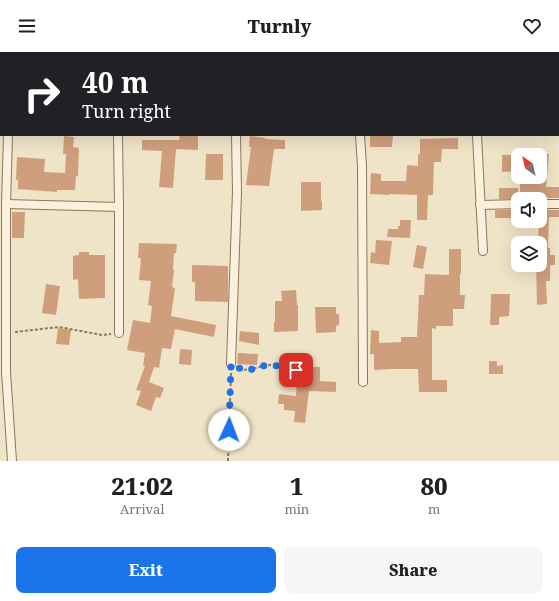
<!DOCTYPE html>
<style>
body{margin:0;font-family:"Noto Serif",serif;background:#f6f6f6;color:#202124;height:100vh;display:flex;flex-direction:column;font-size:15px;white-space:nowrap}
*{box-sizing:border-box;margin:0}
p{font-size:13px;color:#757577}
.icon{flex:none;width:22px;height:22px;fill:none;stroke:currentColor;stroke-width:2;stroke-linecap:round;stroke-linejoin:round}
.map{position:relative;height:409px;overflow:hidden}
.drawer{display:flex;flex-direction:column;background:#fff;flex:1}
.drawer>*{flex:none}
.hud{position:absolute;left:0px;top:0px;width:559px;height:84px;box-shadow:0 4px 16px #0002;background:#202124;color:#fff;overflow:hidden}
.needle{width:26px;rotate:326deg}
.buttons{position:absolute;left:511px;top:96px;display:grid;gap:8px}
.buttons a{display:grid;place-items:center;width:36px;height:36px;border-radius:8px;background:#fff;box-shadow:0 4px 16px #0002;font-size:20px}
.pin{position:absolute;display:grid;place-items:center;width:34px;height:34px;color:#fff;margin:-17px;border-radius:8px;box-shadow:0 2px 6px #0006}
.me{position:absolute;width:44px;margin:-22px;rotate:2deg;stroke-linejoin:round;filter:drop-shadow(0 0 3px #0008)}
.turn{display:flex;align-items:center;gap:14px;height:84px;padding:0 16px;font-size:18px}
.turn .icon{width:52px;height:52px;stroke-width:2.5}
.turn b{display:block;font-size:28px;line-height:34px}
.eta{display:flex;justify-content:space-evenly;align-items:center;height:68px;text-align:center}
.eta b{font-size:24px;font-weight:800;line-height:28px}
.action{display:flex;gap:8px;margin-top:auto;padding:8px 16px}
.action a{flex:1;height:46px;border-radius:8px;background:#1a73e8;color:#fff;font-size:16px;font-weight:800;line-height:46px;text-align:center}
.action a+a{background:#f6f6f6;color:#202124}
header{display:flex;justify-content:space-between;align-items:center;height:52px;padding:0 16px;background:#fff;font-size:18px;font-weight:800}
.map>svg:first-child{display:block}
.building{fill:#cf9f7d}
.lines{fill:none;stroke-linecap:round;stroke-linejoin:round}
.street-casing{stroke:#8d765c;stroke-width:10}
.path{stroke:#8d765c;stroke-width:2;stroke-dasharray:3 2;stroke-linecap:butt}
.street{stroke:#faf1dc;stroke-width:8}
.route{stroke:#1a73e8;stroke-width:7;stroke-dasharray:0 12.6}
</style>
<header><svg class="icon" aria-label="menu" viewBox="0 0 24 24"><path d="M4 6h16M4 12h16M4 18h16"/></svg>Turnly<svg class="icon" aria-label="heart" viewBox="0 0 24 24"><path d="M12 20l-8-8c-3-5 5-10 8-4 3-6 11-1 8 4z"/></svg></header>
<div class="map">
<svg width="559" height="409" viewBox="0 0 559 409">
<rect width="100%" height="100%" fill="#f0e4c8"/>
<g class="building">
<path d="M 180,83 L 198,83 L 198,98 L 176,97 L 173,136 L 159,135 L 162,99 L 142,98 L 142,88 L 179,88 Z"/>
<path d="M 370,83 L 393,83 L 392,95 L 370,95 Z"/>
<path d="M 64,84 L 74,85 L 73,95 L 79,96 L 78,124 L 76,124 L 75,138 L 57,138 L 57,140 L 18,137 L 18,128 L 16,128 L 17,105 L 45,107 L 44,120 L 65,121 L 66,102 L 63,102 Z"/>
<path d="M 250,84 L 265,86 L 265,87 L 285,88 L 285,97 L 274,97 L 269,134 L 246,133 L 251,95 L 249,95 Z"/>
<path d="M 458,86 L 458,97 L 442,97 L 441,110 L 434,110 L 433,143 L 428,143 L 427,168 L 417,168 L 417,143 L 389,142 L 389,143 L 370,142 L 371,121 L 381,122 L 381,129 L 406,129 L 407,113 L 418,114 L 418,102 L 420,102 L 420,87 Z"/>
<path d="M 206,102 L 223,102 L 223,128 L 205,128 Z"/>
<path d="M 540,102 L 549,102 L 546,135 L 559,135 L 559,146 L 540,146 L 540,144 L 520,143 L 520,125 L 540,125 Z"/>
<path d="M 502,103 L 518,103 L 518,119 L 502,120 Z"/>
<path d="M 301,130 L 321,130 L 321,149 L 322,149 L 322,158 L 301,159 Z"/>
<rect x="499" y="136" width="19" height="11"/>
<rect x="495" y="158" width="23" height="8"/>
<path d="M 540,158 L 559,158 L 559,165 L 549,165 L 548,196 L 550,196 L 550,203 L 555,203 L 555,213 L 550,213 L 550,229 L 546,229 L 547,252 L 537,253 L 536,213 L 540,213 L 540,190 L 538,190 L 539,169 L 540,169 Z"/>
<path d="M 12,160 L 25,160 L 24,186 L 12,186 Z"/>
<path d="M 400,168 L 411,168 L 410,186 L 387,185 L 388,177 L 398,177 L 398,174 L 400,174 Z"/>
<path d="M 376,188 L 392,189 L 389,213 L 370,211 L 371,200 L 375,201 Z"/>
<path d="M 139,191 L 177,192 L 176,201 L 174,201 L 173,218 L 174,218 L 172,235 L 175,236 L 171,264 L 216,273 L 214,285 L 175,277 L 171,297 L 162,296 L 159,316 L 154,315 L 149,330 L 164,336 L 160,346 L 156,345 L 151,359 L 136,353 L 141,339 L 136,338 L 145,314 L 143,314 L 145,301 L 127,298 L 133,268 L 150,271 L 152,254 L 148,253 L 151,229 L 139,228 L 141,206 L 138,206 Z"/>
<path d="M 417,193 L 427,195 L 423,217 L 413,215 Z"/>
<path d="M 449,197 L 461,197 L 461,222 L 460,222 L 460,243 L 465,243 L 464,257 L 453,257 L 453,274 L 436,274 L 436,277 L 432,276 L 432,328 L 447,328 L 447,340 L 419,340 L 418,317 L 392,317 L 374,318 L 374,302 L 370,302 L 371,278 L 379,279 L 379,291 L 401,290 L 401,285 L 417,285 L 419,243 L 424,243 L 425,222 L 449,223 Z"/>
<path d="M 79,200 L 89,200 L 89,203 L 105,203 L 105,246 L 79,247 L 78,227 L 73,228 L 73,204 L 79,203 Z"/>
<path d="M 192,213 L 228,214 L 228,250 L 195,249 L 195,230 L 192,230 Z"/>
<path d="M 46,232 L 60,234 L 56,263 L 42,261 Z"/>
<path d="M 296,238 L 297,253 L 298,253 L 298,279 L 274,280 L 274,270 L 275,270 L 275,249 L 282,249 L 281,239 Z"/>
<path d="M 491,242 L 510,242 L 509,264 L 499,265 L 499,273 L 490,273 Z"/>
<path d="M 315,255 L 336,255 L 336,262 L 339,262 L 339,273 L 336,274 L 336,280 L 316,281 Z"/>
<path d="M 58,276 L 71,278 L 69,293 L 56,292 Z"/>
<path d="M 240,279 L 259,281 L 259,293 L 239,289 Z"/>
<path d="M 180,297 L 192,298 L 191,313 L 179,312 Z"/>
<path d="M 238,301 L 258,302 L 257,313 L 237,312 Z"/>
<path d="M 489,309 L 497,309 L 497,314 L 503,313 L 503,322 L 489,322 Z"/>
<path d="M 301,315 L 320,315 L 320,329 L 336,330 L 336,340 L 309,339 L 305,371 L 294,370 L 295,359 L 284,358 L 284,352 L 278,352 L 279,342 L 296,344 L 297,328 L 300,328 Z"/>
</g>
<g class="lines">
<defs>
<g id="street">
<path d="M 116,0 L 116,1"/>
<path d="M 236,0 L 236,1"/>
<path d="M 355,0 L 355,1"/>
<path d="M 473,0 L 473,1"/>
<path d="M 10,1 L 10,0"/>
<path d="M 0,15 L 1,15"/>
<path d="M 558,67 L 559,67"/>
<path d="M 8,83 L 6,152 L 6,320 L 12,409"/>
<path d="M 118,83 L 119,155 L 119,281"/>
<path d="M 360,83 L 362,114 L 363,330"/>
<path d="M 477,83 L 483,199"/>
<path d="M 6,152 L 119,155"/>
<path d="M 540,152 L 559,152"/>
<path d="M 480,153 L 518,152"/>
<path d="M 231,312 L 237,140 L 236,83"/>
</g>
</defs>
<use href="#street" class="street-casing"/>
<g class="path">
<path d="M 15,280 L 59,275 L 102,283 L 111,282"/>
<path d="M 239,316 C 250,321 257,314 267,313 C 277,312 287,314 296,318"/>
<path d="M 228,409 L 231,321"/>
</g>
<use href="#street" class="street"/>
</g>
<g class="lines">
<path class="route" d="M 229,378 L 231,312 L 243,318 L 255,317 L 266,313 L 279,314 L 296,318"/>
</g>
</svg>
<div class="buttons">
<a><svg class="needle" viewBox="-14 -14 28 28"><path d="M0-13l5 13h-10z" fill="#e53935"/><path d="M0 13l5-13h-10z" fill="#757577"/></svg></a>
<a><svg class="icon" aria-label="sound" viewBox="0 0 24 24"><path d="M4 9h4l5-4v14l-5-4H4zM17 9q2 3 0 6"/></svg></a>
<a><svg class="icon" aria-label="layers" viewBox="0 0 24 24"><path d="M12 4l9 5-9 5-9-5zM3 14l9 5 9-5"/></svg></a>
</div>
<div class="pin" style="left:296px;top:318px;background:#d93025"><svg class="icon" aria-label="arrive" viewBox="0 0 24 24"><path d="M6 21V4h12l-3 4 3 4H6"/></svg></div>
<svg class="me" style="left:229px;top:378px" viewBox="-20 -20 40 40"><circle r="19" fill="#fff"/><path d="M0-13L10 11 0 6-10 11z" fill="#1a73e8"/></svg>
<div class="hud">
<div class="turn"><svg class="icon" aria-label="right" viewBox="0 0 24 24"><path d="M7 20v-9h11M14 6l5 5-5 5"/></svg><div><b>40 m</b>Turn right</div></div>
</div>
</div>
<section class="drawer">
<div class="eta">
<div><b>21:02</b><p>Arrival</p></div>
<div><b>1</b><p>min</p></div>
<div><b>80</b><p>m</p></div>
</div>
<div class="action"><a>Exit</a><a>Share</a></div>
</section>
